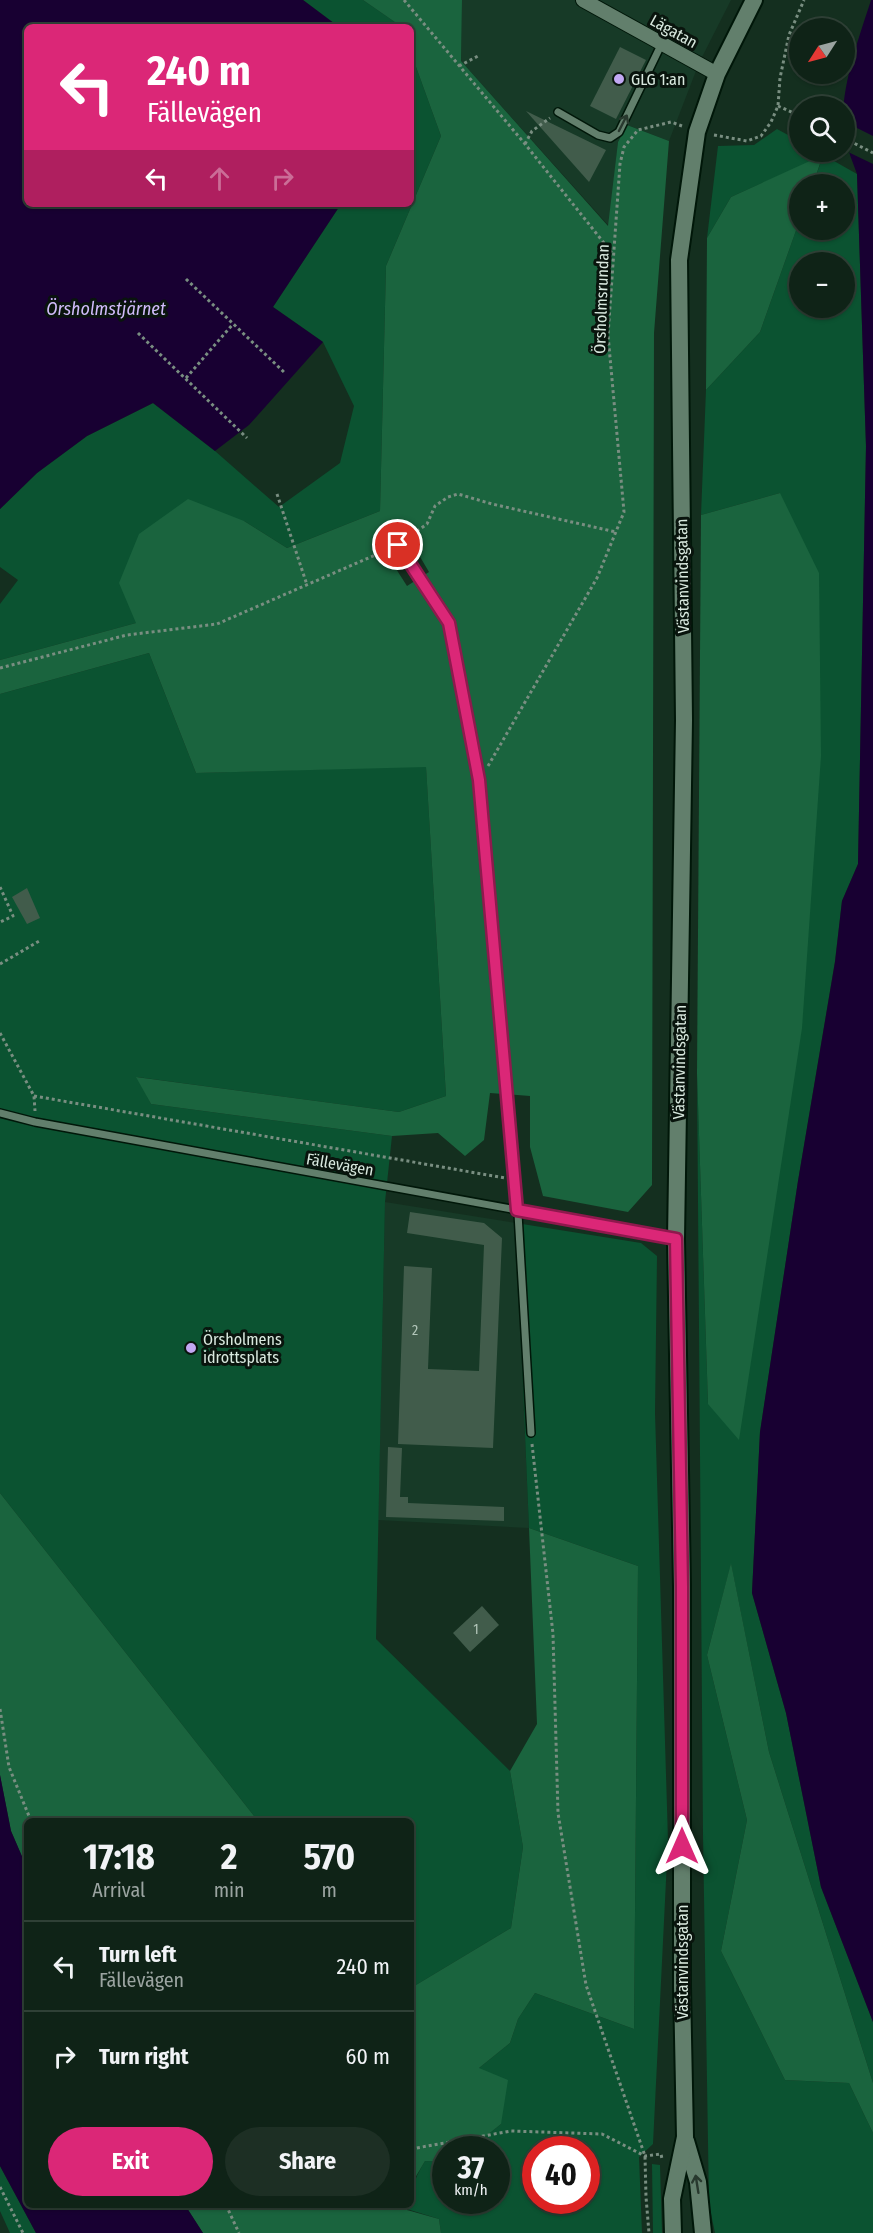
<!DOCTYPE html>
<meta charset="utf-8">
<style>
body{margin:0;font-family:"Fira Sans Condensed",sans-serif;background:#1d2f24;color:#f1f3f6;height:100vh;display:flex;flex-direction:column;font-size:22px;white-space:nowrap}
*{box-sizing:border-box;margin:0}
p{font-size:20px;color:#9ba4a1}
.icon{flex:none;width:33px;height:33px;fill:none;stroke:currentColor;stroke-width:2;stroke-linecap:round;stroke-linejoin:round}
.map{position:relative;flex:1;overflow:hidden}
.panel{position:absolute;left:24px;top:1818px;width:390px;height:390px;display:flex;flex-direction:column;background:#0f2317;border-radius:9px;box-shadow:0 2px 4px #0004,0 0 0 2px #2f4036}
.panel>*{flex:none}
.hud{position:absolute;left:24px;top:24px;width:390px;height:183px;border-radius:9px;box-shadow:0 2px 4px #0004,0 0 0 2px #2f4036;background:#db2777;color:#fff;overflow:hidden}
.needle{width:39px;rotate:234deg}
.controls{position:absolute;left:789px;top:18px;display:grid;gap:12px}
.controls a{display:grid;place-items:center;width:66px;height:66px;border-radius:50%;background:#0f2317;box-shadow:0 2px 4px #0004,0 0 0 2px #2f4036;font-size:30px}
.speed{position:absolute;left:432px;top:2136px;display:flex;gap:12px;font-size:30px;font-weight:700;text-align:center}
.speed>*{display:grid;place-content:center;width:78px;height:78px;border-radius:50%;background:#0f2317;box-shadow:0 2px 4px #0004,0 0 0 2px #2f4036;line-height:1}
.speed small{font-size:15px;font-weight:400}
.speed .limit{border:9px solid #d22;background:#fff;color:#111}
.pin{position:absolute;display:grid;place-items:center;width:51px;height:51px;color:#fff;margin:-26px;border:3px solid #fff;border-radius:50%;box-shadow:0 2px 6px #0007}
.me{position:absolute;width:66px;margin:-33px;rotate:0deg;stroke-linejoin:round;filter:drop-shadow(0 0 4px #0008)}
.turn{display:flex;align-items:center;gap:21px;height:126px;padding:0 24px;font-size:27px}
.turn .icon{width:78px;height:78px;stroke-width:2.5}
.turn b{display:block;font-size:42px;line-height:51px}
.lanes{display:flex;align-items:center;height:57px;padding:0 24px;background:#0003;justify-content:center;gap:30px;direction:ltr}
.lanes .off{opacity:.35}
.eta{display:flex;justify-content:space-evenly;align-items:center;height:102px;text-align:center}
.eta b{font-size:36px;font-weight:700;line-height:42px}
.cta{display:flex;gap:12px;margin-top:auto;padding:12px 24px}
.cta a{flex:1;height:69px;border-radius:36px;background:#db2777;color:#fff;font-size:24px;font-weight:700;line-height:69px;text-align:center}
.cta a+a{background:#1d2f24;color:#f1f3f6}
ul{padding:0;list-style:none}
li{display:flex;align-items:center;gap:18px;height:90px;padding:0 24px;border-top:2px solid #2f4036}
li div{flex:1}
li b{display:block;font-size:22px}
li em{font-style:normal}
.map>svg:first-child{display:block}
.built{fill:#173a27}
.green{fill:#0b5331;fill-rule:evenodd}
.forest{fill:#1a643e;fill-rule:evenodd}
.water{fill:#180032}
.pier{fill:#142f1f}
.building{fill:#415c4b}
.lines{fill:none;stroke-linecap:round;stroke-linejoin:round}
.service-casing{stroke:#001709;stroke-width:10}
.minor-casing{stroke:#001709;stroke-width:16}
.tertiary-casing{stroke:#001709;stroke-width:20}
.path{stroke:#798e81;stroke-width:3;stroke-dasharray:3 3;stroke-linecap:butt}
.service{stroke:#627f6c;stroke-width:7}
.minor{stroke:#627f6c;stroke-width:14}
.tertiary{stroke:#627f6c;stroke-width:16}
.oneway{stroke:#28392e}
.route-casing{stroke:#8e194d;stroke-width:15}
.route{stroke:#db2777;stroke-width:10}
.poi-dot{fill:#c2a8f3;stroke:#09140d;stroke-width:2}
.labels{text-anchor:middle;stroke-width:6;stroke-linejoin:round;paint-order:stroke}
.number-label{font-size:14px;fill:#b3c6ba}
.street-label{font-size:16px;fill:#d9e9df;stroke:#09140d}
.poi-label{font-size:16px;fill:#d9e9df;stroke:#09140d;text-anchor:start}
.water-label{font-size:18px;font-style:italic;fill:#d0bbfa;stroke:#09140d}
</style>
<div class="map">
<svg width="873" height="2233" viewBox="0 0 873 2233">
<rect width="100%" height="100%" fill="#142f1f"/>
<g class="built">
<path d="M 462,0 L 731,0 L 699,63 L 669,141 L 627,125 L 618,142 L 609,226 L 461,61 Z"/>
<path d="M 385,1202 L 516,1223 L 529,1528 L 378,1520 Z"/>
</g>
<g class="green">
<path d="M 303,0 L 363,0 L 402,27 L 339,27 Z"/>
<path d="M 411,53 L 441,136 L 386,266 L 380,511 L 287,548 L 244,521 L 136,623 L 0,660 L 0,604 L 18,580 L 0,567 L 0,509 L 37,473 L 87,436 L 153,403 L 215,451 L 279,507 L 340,463 L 354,406 L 323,342 L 273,307 L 341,204 L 411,204 Z"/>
<path d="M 777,129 L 799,141 L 800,152 L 818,152 L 857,174 L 866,446 L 858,864 L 842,901 L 835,961 L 798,1181 L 760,1432 L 752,1593 L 786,1713 L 821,1887 L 873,2022 L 873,2083 L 769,1752 L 731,1564 L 707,1655 L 747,1820 L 721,1951 L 785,2080 L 849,2083 L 873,2133 L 873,2233 L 715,2233 L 709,2204 L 703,1835 L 697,1074 L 708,1404 L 780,493 L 701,515 L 706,390 L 760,332 L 799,222 L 800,230 L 844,230 L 844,184 L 813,184 L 823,156 L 731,197 L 707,238 L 718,146 L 754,145 ZM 800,262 L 844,262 L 844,308 L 800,308 Z"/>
<path d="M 149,653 L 196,773 L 426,766 L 446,1096 L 399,1112 L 137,1077 L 151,1104 L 392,1136 L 385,1202 L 376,1639 L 510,1771 L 523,1847 L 511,1928 L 411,1988 L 411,1821 L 258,1821 L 0,1493 L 0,694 Z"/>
<path d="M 516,1223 L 641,1243 L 657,1256 L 655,1413 L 668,1840 L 653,2144 L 639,2157 L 642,2233 L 441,2233 L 439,2219 L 407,2209 L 408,2205 L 411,2205 C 411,2187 416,2176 425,2161 L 445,2162 L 446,2200 L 496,2200 L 496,2150 L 470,2149 L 501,2124 L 479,2068 L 510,2043 L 518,2019 L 535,1993 L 634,2029 L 638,1566 L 529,1528 ZM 536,2150 L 586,2150 L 586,2200 L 536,2200 Z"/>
<path d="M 652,2164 L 660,2165 L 662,2233 L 653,2233 Z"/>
<path d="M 0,2166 L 36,2233 L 10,2233 L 0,2211 Z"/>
</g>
<g class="forest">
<path d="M 363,0 L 462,0 L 461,61 L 608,226 L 618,142 L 627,125 L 669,141 L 654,333 L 652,1185 L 628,1212 L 543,1196 L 530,1147 L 530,1096 L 490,1093 L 484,1140 L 465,1156 L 438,1133 L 392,1136 L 151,1104 L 136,1077 L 399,1112 L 446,1096 L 426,767 L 196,773 L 149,653 L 0,694 L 0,660 L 136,623 L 119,583 L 139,534 L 188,499 L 244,521 L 287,548 L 380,511 L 386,266 L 441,136 L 411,53 L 411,27 L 402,27 ZM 406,533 L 429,572 L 407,586 L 382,547 Z"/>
<path d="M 823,155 L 813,184 L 800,184 L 799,222 L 760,332 L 706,390 L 707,238 L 731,197 Z"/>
<path d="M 780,493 L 819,573 L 821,756 L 802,1028 L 739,1440 L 708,1404 L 697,1074 L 701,515 Z"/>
<path d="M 0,1493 L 258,1821 L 27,1821 L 27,1868 L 11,1831 L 0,1775 Z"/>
<path d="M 529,1528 L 638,1566 L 634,2029 L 535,1993 L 518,2019 L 510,2043 L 479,2068 L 508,2080 L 501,2124 L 470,2149 L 446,2150 L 445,2162 L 425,2161 L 415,2178 L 411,2192 L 411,1988 L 511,1928 L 523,1847 L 510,1771 L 537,1724 Z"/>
<path d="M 731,1563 L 769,1752 L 873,2083 L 873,2133 L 849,2083 L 785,2080 L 721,1951 L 747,1820 L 707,1655 Z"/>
<path d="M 185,2205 L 408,2205 L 407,2210 L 439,2219 L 441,2233 L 203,2233 Z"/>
</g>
<g class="water">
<path d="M 0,0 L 303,0 L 339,27 L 27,27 L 27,204 L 341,204 L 273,307 L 323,342 L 249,425 L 215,451 L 153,403 L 87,436 L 37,473 L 0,509 Z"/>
<path d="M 871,0 L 873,0 L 873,2022 L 821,1887 L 786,1713 L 752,1593 L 760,1432 L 798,1181 L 835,962 L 842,901 L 858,864 L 866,446 L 857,174 C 853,163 848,151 845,138 C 836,99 859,38 871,0 Z"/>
<path d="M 0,1775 L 11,1831 L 27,1868 L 27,2205 L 185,2205 L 203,2233 L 36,2233 L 0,2166 Z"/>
</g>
<path class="pier" d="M 845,122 L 873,136 L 873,164 L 846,151 Z"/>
<g class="building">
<path d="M 620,47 L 646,60 L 616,119 L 590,106 Z"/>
<path d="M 526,111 L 606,150 L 589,182 Z"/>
<path d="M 27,888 L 40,918 L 27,924 L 12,897 Z"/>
<path d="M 410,1212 L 484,1223 L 502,1238 L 493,1448 L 398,1444 L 404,1266 L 432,1268 L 428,1369 L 479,1371 L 484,1245 L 407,1233 Z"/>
<path d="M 388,1447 L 402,1448 L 400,1497 L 408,1497 L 408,1503 L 504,1507 L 504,1521 L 386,1517 Z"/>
<path d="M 482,1606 L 499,1625 L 470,1652 L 453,1633 Z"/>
</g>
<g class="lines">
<defs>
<g id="service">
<path d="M 558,112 L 598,135 L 610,138 L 619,132 L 662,43"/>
<path d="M 398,545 L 449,623 L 479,780 L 516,1180 L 531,1433"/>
<path d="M 0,1113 L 35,1122 L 676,1239"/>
</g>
<path id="minor" d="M 583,0 L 717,74"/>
<g id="tertiary">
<path d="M 686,2141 L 698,2182 L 703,2233"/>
<path d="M 673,2233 L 672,2199 L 685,2137 L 682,1987 L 682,1586 L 676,1239 L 684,720 L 679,260 L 697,132 L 717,74 L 754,0"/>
</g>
</defs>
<use href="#service" class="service-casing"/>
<use href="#minor" class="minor-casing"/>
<use href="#tertiary" class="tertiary-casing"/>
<g class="path">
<path d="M 404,0 L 525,144 L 612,253"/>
<path d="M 459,66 L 480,55"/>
<path d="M 778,106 L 800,116"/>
<path d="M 714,135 L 747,141 L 761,136 L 771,122 L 778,106 L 780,78 L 789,35 L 804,0"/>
<path d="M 844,138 L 873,153"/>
<path d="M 525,144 L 532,131 L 550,118"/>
<path d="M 186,279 L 286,374"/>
<path d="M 138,333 L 247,438"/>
<path d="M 186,378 L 233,324"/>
<path d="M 277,494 L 307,585"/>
<path d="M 407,538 L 427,524 L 435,506 L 448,497 L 458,494 L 492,504 L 616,532"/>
<path d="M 0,668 L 127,635 L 217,624 L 389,549"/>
<path d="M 488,766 L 597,578 L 624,512 L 608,335 L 620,164 L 624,147 L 638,130 L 671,122 L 682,126"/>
<path d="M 0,887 L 13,916 L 0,922"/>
<path d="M 0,964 L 41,940"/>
<path d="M 0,1033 L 34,1096 L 35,1111"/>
<path d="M 34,1096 L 505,1178"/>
<path d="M 532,1444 L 553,1634 L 558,1813 L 586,1985 L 645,2156 L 646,2197 L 649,2233"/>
<path d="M 0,1709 L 9,1767 L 31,1821"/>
<path d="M 411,2149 L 511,2131 L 602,2134 L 645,2156 L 661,2154 L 662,2159"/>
<path d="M 0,2187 L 23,2233"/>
<path d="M 226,2205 L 239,2233"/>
</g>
<use href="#service" class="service"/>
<use href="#minor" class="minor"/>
<use href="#tertiary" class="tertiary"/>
</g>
<defs><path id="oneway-shaft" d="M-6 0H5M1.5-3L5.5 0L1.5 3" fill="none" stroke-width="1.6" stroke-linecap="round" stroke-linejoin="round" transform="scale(1.5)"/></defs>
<g class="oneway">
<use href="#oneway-shaft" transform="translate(623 123) rotate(-63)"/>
<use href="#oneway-shaft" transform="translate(697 2184) rotate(-99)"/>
</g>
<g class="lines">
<defs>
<path id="route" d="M 398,545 L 449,623 L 479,780 L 517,1210 L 676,1239 L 682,1586 L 682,1846"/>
</defs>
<use href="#route" class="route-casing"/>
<use href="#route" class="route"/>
</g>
<g class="poi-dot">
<circle cx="619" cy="79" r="6"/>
<circle cx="191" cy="1348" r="6"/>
</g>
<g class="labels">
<g class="number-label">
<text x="415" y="1335">2</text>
<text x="476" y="1634">1</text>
</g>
<g class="street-label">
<text transform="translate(674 31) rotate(29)" y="6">Lägatan</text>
<text transform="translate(601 299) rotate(-88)" y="6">Örsholmsrundan</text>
<text transform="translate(682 576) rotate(-91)" y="6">Västanvindsgatan</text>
<text transform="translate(679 1062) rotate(-89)" y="6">Västanvindsgatan</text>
<text transform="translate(340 1164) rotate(10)" y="6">Fällevägen</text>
<text transform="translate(682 1962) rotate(-90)" y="6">Västanvindsgatan</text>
</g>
<g class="poi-label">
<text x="631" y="85">GLG 1:an</text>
<text x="203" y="1345">Örsholmens<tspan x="203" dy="18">idrottsplats</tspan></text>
</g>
<g class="water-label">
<text x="106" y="315">Örsholmstjärnet</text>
</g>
</g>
</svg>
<div class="controls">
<a><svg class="needle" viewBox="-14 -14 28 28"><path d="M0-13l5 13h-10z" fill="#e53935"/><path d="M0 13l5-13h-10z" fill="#9ba4a1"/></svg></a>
<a><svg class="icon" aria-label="search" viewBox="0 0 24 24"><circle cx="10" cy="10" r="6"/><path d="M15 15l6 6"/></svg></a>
<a>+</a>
<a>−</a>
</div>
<div class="speed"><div>37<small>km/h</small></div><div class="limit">40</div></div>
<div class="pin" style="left:398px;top:545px;background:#d93025"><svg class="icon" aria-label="arrive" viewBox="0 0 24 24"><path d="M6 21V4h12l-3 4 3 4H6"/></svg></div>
<svg class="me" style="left:682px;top:1846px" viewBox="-20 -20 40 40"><path d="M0-17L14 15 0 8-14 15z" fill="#db2777" stroke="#fff" stroke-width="4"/></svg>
<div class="hud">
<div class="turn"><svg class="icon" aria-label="left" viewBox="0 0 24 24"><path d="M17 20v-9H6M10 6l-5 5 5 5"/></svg><div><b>240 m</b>Fällevägen</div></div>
<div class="lanes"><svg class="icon" aria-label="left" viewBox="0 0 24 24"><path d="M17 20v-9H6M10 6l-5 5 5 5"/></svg><svg class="icon off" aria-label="ahead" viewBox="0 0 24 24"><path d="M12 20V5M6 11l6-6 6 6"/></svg><svg class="icon off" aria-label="right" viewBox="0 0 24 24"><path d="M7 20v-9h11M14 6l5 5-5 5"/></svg></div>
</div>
<section class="panel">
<div class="eta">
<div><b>17:18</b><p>Arrival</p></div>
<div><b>2</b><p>min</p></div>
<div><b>570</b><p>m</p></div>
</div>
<ul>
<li><svg class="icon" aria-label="left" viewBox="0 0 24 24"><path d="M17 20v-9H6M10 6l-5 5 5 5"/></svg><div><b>Turn left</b><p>Fällevägen</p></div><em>240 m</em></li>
<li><svg class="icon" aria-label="right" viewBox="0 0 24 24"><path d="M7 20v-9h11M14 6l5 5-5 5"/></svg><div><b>Turn right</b></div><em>60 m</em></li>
</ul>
<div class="cta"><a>Exit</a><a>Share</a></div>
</section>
</div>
